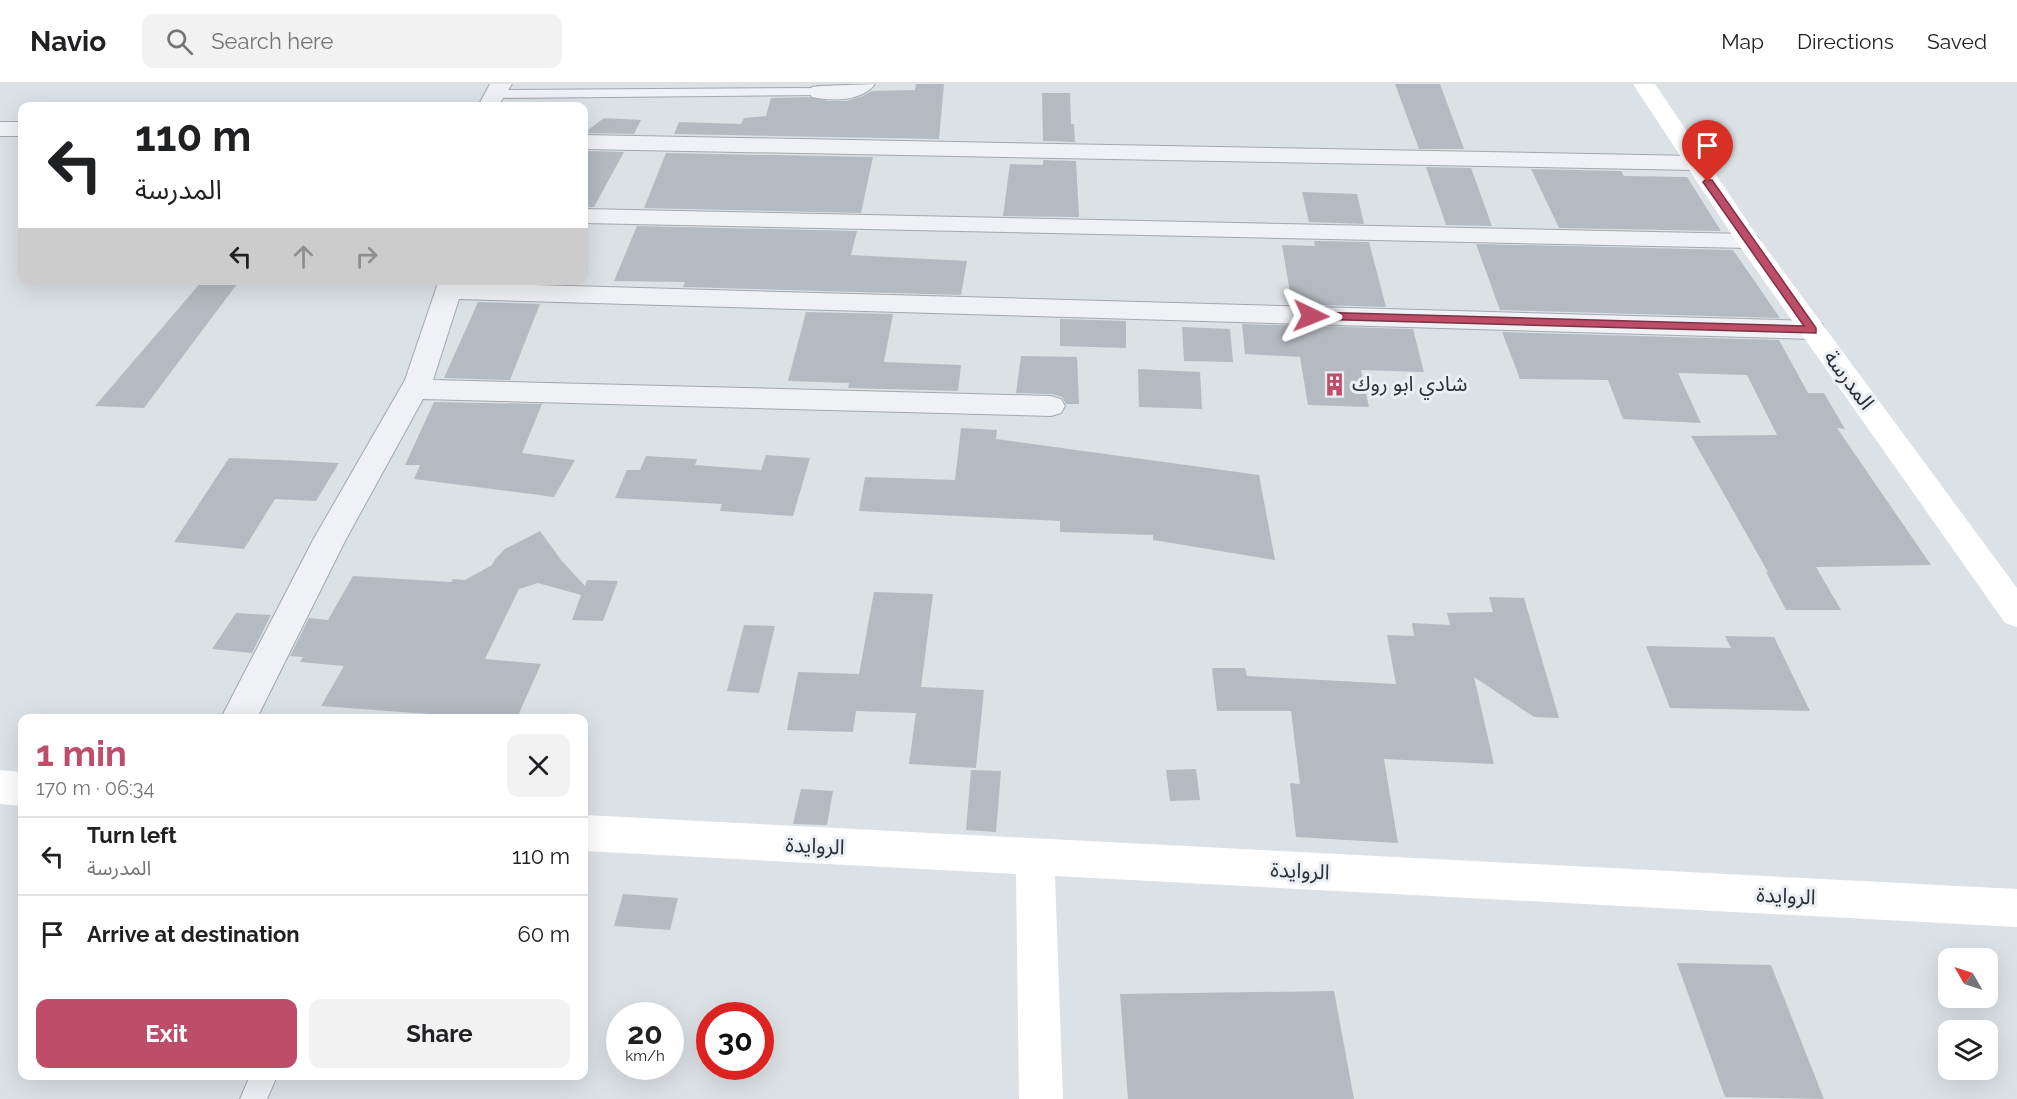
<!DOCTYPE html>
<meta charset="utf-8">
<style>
body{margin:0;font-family:Raleway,"Noto Sans Arabic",sans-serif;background:#f2f2f2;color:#202124;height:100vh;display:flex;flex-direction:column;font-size:22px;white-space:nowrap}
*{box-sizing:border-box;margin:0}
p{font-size:20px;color:#757577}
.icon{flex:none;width:33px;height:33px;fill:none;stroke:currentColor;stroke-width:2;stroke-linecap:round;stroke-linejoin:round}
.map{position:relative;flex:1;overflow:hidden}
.details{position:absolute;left:18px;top:630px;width:570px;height:366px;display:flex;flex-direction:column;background:#fff;border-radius:12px;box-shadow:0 6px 24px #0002}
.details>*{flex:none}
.top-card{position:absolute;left:18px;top:18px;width:570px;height:183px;border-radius:12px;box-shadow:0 6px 24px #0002;background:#fff;color:#202124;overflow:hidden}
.needle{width:39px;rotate:309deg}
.buttons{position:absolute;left:1938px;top:864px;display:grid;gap:12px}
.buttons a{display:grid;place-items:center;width:60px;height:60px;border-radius:12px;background:#fff;box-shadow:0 6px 24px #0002;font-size:30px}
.speed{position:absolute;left:606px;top:918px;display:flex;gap:12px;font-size:30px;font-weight:700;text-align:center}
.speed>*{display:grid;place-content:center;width:78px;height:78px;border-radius:50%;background:#fff;box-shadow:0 6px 24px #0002;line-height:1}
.speed small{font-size:15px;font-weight:400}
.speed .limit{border:9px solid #d22;background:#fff;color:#111}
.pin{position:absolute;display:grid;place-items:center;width:51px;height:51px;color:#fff;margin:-62px -26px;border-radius:50% 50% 50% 0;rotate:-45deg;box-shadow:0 0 6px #0007}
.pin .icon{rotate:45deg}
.me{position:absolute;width:66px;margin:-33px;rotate:92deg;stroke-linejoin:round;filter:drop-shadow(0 0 4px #0008)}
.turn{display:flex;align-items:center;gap:21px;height:126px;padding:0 18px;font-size:27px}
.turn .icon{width:78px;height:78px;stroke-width:2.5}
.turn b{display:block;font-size:42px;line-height:51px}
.lanes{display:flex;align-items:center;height:57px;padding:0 18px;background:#0003;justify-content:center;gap:30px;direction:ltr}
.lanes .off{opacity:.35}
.round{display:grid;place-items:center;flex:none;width:63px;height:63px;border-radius:12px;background:#f2f2f2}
.head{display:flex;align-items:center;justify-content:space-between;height:102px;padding:0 18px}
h1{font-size:36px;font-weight:700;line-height:45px;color:#be4d6a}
.cta{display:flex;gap:12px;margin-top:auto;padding:12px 18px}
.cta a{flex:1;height:69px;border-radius:12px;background:#be4d6a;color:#fff;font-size:24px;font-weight:700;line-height:69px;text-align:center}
.cta a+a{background:#f2f2f2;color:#202124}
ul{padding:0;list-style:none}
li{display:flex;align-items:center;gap:18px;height:78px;padding:0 18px;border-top:2px solid #e0e0e0}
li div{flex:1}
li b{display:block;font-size:22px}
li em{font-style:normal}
header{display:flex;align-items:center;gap:36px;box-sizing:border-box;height:84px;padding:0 30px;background:#fff;border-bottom:2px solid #e0e0e0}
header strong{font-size:28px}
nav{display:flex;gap:33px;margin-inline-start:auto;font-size:21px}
.search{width:420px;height:54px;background:#f2f2f2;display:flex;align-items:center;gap:15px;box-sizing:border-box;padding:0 21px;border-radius:12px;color:#757577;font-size:22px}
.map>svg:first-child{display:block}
.building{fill:#b4bac1}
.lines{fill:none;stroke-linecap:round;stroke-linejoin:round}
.lane-casing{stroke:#a2a8ae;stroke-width:2}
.street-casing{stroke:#a2a8ae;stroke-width:2}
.lane{fill:#eff1f4;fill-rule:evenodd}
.street{fill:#eff1f4;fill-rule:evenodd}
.secondary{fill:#fff;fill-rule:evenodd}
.route{fill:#be4d6a;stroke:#7c3245;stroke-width:1.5}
.labels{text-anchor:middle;stroke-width:6;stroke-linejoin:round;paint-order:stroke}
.street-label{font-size:21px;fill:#283039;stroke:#ebeff3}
.poi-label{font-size:21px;fill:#283039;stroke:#ebeff3;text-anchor:start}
</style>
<header>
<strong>Navio</strong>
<div class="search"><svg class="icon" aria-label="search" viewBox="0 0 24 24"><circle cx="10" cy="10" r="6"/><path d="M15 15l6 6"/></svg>Search here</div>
<nav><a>Map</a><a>Directions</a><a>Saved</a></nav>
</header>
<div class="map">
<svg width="2017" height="1015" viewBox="0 0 2017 1015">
<rect width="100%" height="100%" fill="#dce1e5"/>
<g class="building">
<path d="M 916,0 L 944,0 L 939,55 L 674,50 L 679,38 L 741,40 L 744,34 L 766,32 L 771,14 L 810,13 L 828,17 L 846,17 L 863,12 L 872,7 L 915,6 Z"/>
<path d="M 1395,0 L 1440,0 L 1464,65 L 1419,65 Z"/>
<path d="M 1042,9 L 1070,9 L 1071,40 L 1074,40 L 1075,58 L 1043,57 Z"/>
<path d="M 604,34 L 641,36 L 634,50 L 584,49 Z"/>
<path d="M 584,67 L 624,68 L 594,123 L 584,123 Z"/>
<path d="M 666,69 L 873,73 L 861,129 L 644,124 Z"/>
<path d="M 1043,76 L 1076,77 L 1079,133 L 1003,132 L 1010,80 L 1043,81 Z"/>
<path d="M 1426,83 L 1471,84 L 1492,142 L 1446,141 Z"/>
<path d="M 1531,85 L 1621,87 L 1624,92 L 1687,93 L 1721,147 L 1559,144 Z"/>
<path d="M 1302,108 L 1357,110 L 1364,140 L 1309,138 Z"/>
<path d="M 637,142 L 857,147 L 851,171 L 967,177 L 961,211 L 683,203 L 685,198 L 614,197 Z"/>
<path d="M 1314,157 L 1369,158 L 1386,223 L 1292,220 L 1282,161 L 1315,162 Z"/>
<path d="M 1476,160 L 1733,166 L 1780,234 L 1500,226 Z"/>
<path d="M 203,196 L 240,196 L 144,324 L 95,322 Z"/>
<path d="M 478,218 L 540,220 L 510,296 L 444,294 Z"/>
<path d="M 806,228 L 893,230 L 884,278 L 961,281 L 958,307 L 848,304 L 849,299 L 788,297 Z"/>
<path d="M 1060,235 L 1126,237 L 1126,264 L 1060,262 Z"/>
<path d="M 1242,240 L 1413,245 L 1424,288 L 1361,286 L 1369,323 L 1308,321 L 1300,273 L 1245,270 Z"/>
<path d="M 1182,243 L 1230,245 L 1233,278 L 1184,277 Z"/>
<path d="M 1502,248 L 1779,256 L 1808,309 L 1824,309 L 1845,345 L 1837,344 L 1931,481 L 1816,483 L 1841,526 L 1786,526 L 1766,488 L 1768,488 L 1691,352 L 1777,351 L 1747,291 L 1678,289 L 1701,339 L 1623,335 L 1608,296 L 1520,295 Z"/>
<path d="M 1021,272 L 1077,273 L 1079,320 L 1066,320 L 1062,313 L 1052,310 L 1016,309 Z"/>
<path d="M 1138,285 L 1200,288 L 1202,325 L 1139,323 Z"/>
<path d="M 434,318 L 542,320 L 522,369 L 575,376 L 554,413 L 414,395 L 420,381 L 405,381 Z"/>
<path d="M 961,344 L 997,346 L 996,355 L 1259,391 L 1275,476 L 1153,456 L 1153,451 L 1060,448 L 1060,437 L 859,427 L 865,393 L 955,396 Z"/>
<path d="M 766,371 L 810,374 L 793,432 L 720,427 L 722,420 L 615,414 L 627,386 L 640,386 L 646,372 L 697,375 L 695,381 L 761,386 Z"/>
<path d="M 229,374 L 282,376 L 339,379 L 316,417 L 275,415 L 244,465 L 174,458 Z"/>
<path d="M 540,447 L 561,476 L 585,502 L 587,496 L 618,497 L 603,537 L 572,536 L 581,511 L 538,499 L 519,505 L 485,575 L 541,580 L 517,634 L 482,634 L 321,622 L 344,582 L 300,578 L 303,573 L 290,572 L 309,534 L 328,536 L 353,492 L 451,498 L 453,495 L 465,496 L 492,481 L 496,474 L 505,465 Z"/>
<path d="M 874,508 L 933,510 L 921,603 L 984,606 L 976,684 L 909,680 L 916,629 L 856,627 L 853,648 L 787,646 L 798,588 L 859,590 Z"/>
<path d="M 1489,513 L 1524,514 L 1559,634 L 1534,633 L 1474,593 L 1494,680 L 1384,675 L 1398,759 L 1296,753 L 1290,699 L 1300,700 L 1291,627 L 1217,627 L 1212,584 L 1245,584 L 1247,592 L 1396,600 L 1387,551 L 1414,552 L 1412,539 L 1450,541 L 1447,529 L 1493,528 Z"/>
<path d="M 236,529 L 271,531 L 252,569 L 212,565 Z"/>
<path d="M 744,541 L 775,542 L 759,609 L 727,607 Z"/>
<path d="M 1725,552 L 1774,553 L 1810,627 L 1670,624 L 1646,562 L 1731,564 Z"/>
<path d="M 1196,685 L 1200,716 L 1170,717 L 1166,686 Z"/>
<path d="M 971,686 L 1001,687 L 996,748 L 966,746 Z"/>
<path d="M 801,705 L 833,707 L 827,741 L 793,740 Z"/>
<path d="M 623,810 L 678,814 L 670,846 L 614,842 Z"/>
<path d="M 1677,879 L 1771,881 L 1824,1015 L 1725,1013 Z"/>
<path d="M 1334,907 L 1354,1015 L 1128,1015 L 1120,910 Z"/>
</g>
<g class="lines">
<defs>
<g id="lane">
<path d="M 820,4 L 824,5 L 826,8 L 824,11 L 496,14 L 490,10 L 496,6 Z"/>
<path d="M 250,992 L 277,992 L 267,1015 L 240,1015 Z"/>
</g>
<g id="street">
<path d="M 490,0 L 512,0 L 498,22 L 478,22 Z"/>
<path d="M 875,0 C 862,18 831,17 812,13 L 809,8 L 812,3 L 820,2 Z"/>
<rect x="0" y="38" width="22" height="14"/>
<path d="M 584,51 L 1695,72 L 1703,74 L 1706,79 L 1703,84 L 1695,86 L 584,65 Z"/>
<path d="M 584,125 L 1748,150 L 1757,152 L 1760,157 L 1757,162 L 1748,164 L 584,139 Z"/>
<path d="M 439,196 L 465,196 L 464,199 L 1812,237 L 1822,240 L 1825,246 L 1822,252 L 1812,255 L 459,215 L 433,296 L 1051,312 L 1061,315 L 1065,322 L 1061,329 L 1051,332 L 423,315 L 345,457 L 257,634 L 221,634 L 313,456 L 405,296 Z"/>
</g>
</defs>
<use href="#lane" class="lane-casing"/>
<use href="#street" class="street-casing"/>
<use href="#lane" class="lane"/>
<use href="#street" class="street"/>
<g class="secondary">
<path d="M 1633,0 L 1655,0 L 1758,153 L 2017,504 L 2017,543 L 2005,539 L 1736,157 Z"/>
<path d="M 0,686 L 22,688 L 22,722 L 0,720 Z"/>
<path d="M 584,731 L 2017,805 L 2017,843 L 1055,792 L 1063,1015 L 1019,1015 L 1016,790 L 584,767 Z"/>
</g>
</g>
<path class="route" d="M 1705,96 L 1712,96 L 1816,244 L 1816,249 L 1311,235 L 1305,232 L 1311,228 L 1804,242 L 1703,98 Z"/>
<defs>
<symbol id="building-bare" viewBox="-9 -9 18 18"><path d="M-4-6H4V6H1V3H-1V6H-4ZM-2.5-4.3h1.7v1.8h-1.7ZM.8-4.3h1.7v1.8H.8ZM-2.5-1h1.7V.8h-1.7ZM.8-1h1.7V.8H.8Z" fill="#be4d6a" stroke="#ebeff3" stroke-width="2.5" paint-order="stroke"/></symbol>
</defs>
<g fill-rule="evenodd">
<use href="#building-bare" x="1318" y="284" width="33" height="33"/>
</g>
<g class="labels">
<g class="street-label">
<text transform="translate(1849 296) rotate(53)" y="7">المدرسة</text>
<text transform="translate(815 762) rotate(3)" y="7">الروايدة</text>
<text transform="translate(1300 787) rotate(3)" y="7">الروايدة</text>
<text transform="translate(1786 812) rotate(3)" y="7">الروايدة</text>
</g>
<g class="poi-label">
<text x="1352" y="307">شادي ابو روك</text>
</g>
</g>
</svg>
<div class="buttons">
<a><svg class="needle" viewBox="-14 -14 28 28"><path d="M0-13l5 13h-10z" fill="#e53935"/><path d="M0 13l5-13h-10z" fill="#757577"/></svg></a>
<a><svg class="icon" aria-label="layers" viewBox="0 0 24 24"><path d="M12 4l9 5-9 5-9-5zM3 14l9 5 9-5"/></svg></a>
</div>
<div class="speed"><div>20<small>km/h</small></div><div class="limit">30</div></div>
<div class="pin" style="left:1708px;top:98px;background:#d93025"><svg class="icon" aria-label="arrive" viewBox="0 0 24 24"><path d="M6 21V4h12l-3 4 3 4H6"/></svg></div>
<svg class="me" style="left:1311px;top:232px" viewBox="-20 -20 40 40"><path d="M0-17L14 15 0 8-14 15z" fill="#be4d6a" stroke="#fff" stroke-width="4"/></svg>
<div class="top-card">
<div class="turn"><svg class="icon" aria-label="left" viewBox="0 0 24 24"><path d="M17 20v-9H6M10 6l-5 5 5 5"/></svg><div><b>110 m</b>المدرسة</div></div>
<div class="lanes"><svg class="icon" aria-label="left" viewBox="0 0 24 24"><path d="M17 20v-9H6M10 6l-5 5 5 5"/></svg><svg class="icon off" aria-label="ahead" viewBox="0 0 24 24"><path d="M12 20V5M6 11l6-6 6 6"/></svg><svg class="icon off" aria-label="right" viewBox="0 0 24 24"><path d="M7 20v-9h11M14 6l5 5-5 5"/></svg></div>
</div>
<section class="details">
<div class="head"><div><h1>1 min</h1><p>170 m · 06:34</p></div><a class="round"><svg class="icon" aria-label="close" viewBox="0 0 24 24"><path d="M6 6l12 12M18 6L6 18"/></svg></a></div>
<ul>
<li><svg class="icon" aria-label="left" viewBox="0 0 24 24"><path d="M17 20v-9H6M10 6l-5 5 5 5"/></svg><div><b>Turn left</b><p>المدرسة</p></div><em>110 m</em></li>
<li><svg class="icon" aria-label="arrive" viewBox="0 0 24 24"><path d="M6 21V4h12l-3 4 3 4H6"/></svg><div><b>Arrive at destination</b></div><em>60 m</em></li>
</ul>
<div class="cta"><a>Exit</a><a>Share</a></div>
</section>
</div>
